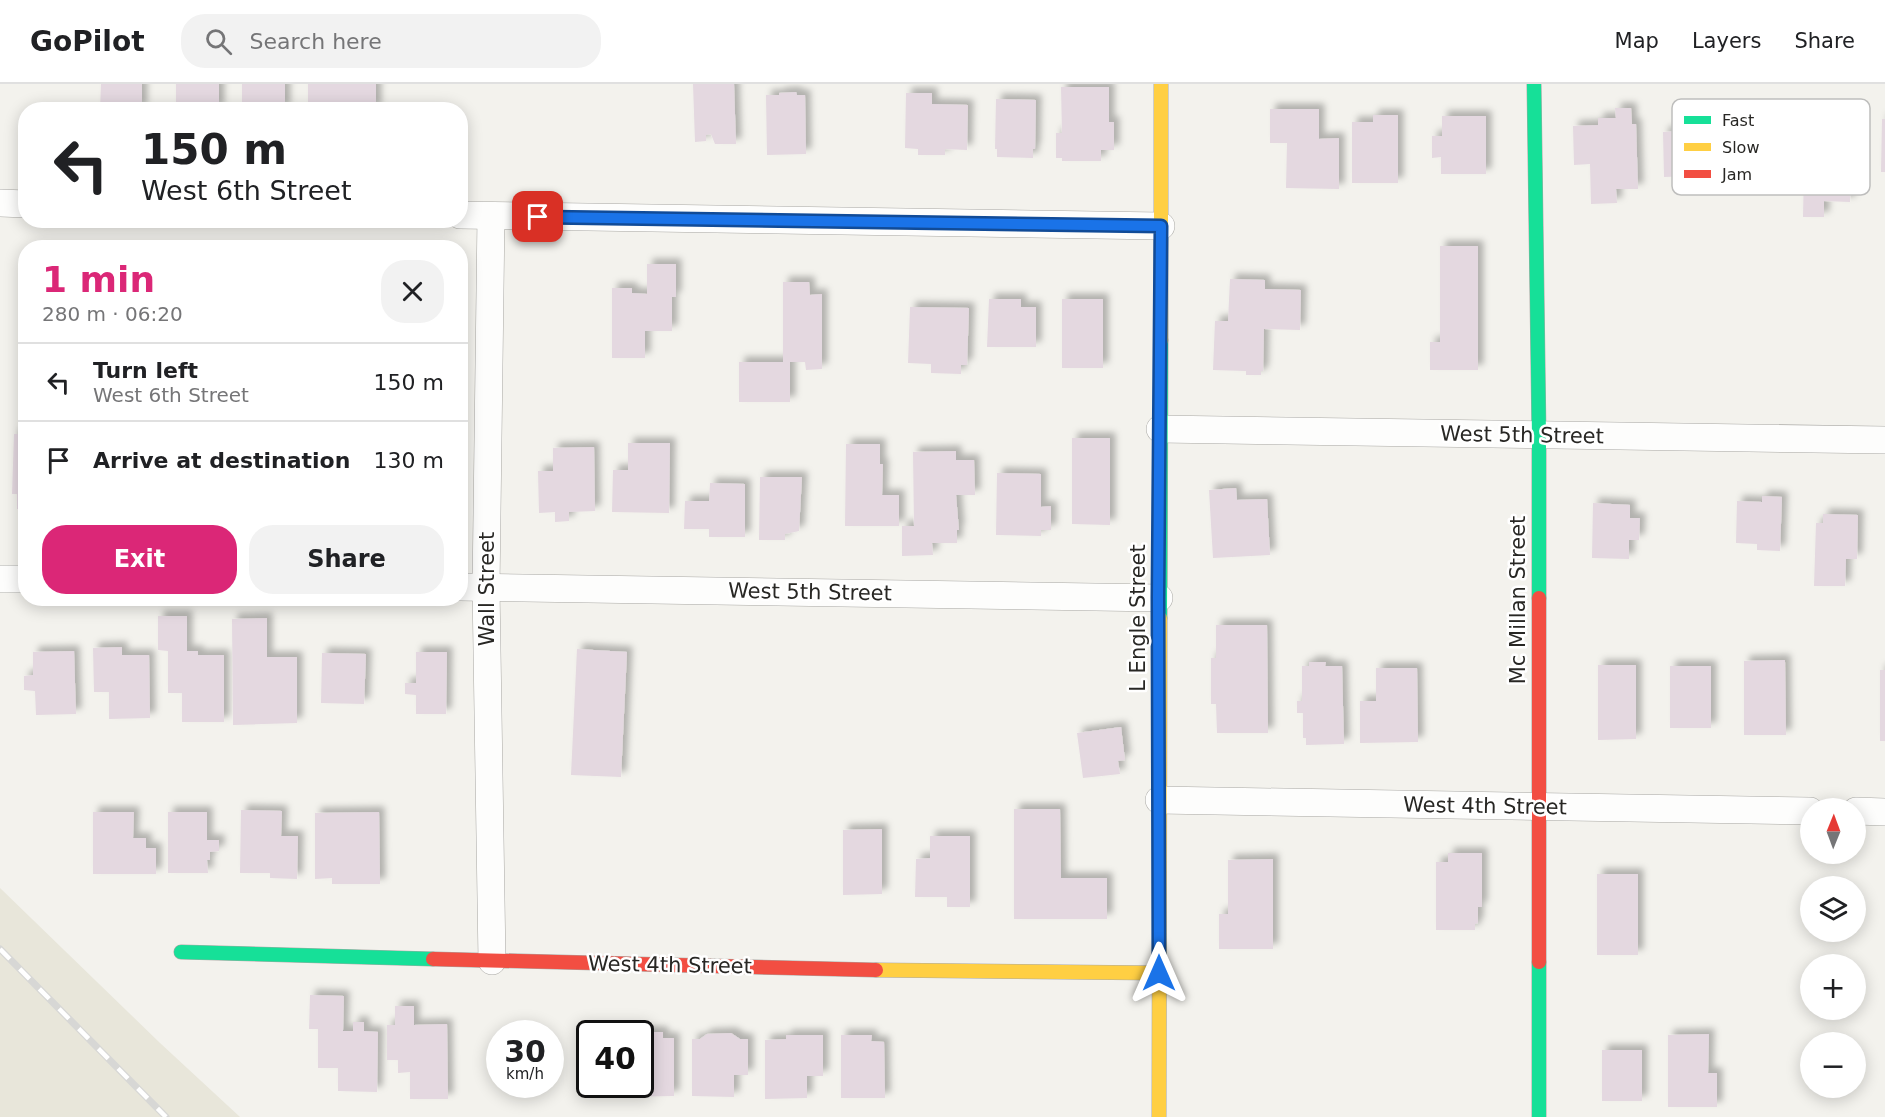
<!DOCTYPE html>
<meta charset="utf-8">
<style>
body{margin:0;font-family:"DejaVu Sans",sans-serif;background:#f2f2f2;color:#202124;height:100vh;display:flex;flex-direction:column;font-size:22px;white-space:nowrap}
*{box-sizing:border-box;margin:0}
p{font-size:20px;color:#757577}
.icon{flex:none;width:33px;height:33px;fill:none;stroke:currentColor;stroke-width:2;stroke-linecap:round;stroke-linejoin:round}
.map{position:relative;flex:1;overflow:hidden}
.drawer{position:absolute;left:18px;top:156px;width:450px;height:366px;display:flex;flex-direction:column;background:#fff;border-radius:24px;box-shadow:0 3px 15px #0003}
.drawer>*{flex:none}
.hud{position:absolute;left:18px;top:18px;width:450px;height:126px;border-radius:24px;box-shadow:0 3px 15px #0003;background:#fff;color:#202124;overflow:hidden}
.needle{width:39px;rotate:1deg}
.fabs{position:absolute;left:1800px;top:714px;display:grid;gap:12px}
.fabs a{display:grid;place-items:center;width:66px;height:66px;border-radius:50%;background:#fff;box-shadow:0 3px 15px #0003;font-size:30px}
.speed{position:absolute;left:486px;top:936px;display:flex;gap:12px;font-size:30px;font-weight:700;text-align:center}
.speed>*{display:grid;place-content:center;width:78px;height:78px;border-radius:50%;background:#fff;box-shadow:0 3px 15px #0003;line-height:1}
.speed small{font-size:15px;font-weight:400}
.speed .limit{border:3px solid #111;border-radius:9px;background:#fff;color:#111}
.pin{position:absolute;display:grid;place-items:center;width:51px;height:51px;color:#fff;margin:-26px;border-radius:12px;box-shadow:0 3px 9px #0006}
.me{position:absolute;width:66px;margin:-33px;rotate:0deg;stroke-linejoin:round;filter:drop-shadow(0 0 4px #0008)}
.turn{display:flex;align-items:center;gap:21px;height:126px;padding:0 24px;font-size:27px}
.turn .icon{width:78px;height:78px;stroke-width:2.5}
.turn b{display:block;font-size:42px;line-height:51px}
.round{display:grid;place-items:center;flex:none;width:63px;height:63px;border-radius:24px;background:#f2f2f2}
.head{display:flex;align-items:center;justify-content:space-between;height:102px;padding:0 24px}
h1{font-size:36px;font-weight:800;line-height:45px;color:#db2777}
.action{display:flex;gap:12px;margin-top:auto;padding:12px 24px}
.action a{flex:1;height:69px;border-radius:24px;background:#db2777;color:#fff;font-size:24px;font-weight:800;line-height:69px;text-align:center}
.action a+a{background:#f2f2f2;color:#202124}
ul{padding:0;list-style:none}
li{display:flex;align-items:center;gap:18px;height:78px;padding:0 24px;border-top:2px solid #e0e0e0}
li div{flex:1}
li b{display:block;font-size:22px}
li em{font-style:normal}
header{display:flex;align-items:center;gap:36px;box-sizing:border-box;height:84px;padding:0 30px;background:#fff;border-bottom:2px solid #e0e0e0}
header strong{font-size:28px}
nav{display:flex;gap:33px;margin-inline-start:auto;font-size:21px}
.search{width:420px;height:54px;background:#f2f2f2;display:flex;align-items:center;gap:15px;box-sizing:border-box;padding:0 21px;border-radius:24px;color:#757577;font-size:22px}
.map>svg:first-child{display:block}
.built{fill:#e8e6da}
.building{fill:#e4d8e0;filter:url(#shadow)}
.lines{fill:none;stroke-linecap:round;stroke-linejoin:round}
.street-casing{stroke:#a9a8a4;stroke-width:28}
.fast-casing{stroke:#a9a8a4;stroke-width:15}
.slow-casing{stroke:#a9a8a4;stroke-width:15}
.jam-casing{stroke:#a9a8a4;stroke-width:15}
.street{stroke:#fdfdfc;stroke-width:27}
.fast{stroke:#16e098;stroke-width:14}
.slow{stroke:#ffcf43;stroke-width:14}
.jam{stroke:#f24e42;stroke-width:14}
.rail-casing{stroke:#d7d7d5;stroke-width:7}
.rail{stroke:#fff;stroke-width:4.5;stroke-dasharray:14;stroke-linecap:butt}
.route-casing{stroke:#114b97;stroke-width:15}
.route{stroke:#1a73e8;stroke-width:10}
.labels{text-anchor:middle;stroke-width:5;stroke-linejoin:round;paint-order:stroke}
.street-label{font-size:21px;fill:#282724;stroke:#fff}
.key{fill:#fff;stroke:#bebebd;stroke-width:1.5}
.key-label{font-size:16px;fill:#282724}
</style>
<header>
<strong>GoPilot</strong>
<div class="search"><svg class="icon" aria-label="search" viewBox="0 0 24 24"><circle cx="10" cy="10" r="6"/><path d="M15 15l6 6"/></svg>Search here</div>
<nav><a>Map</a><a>Layers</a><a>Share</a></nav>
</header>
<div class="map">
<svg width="1885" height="1033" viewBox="0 0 1885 1033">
<defs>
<filter id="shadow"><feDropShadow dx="5.5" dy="-5.5" stdDeviation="3" flood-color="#0004"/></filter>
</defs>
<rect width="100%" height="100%" fill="#f3f2ed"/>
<path class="built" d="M 0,804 L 160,959 L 240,1033 L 0,1033 Z"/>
<g class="building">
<path d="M 101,0 L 142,0 L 142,26 L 100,26 Z"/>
<rect x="176" y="0" width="43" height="26"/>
<rect x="242" y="0" width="43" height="26"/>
<rect x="308" y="0" width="68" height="26"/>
<path d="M 693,0 L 734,0 L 736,60 L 715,60 L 711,50 L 706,51 L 706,57 L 695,58 Z"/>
<path d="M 1061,3 L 1109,3 L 1109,38 L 1114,38 L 1114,66 L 1101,66 L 1101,77 L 1062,77 L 1062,74 L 1056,74 L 1056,49 L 1062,49 Z"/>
<path d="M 796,8 L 797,11 L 805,11 L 806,70 L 767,71 L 766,11 L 779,11 L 779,9 Z"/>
<path d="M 906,9 L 932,9 L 932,20 L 968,21 L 967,66 L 945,65 L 945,71 L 918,71 L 918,65 L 905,64 Z"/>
<path d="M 996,15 L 1036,16 L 1035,65 L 1033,65 L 1033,74 L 997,73 L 997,65 L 995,65 Z"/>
<path d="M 1615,24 L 1631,24 L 1632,40 L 1636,40 L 1638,105 L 1616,105 L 1617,119 L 1591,120 L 1590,80 L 1574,81 L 1573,42 L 1598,41 L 1598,34 L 1616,34 Z"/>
<path d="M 1270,25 L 1319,25 L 1319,55 L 1339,54 L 1339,105 L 1286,104 L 1287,59 L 1270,59 Z"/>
<path d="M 1373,31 L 1398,31 L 1398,99 L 1352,99 L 1352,38 L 1373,38 Z"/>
<path d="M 1442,32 L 1486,32 L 1486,90 L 1441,90 L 1441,73 L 1432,74 L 1432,52 L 1442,52 Z"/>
<path d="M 1882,35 L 1885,35 L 1885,88 L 1881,88 Z"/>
<path d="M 1805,37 L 1852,39 L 1851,65 L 1842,65 L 1841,83 L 1851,83 L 1850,118 L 1824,117 L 1824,133 L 1803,133 Z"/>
<path d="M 1677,47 L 1677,53 L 1716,52 L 1717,91 L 1664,93 L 1663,48 Z"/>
<path d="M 1440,162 L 1478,162 L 1478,286 L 1430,286 L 1430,258 L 1440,258 Z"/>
<path d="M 647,180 L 676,180 L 676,213 L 672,213 L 672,247 L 645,247 L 645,274 L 612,274 L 612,204 L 632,204 L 632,209 L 647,210 Z"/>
<path d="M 1230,195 L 1265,196 L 1265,205 L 1301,206 L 1300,246 L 1264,245 L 1263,287 L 1261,287 L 1261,291 L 1246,291 L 1246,287 L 1213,286 L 1215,237 L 1228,237 Z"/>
<path d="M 783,198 L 809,198 L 810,211 L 822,210 L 822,285 L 806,286 L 805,278 L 790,278 L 790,318 L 739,318 L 739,278 L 783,278 Z"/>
<path d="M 989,215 L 1021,215 L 1021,223 L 1036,223 L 1036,263 L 987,263 Z"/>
<rect x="1062" y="215" width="41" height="69"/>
<path d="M 910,223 L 969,224 L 967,281 L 961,281 L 961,290 L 931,289 L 931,280 L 908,279 Z"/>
<path d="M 14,350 L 26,350 L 26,425 L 17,425 L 17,410 L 12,410 Z"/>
<path d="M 1072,354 L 1110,354 L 1110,441 L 1072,440 Z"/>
<path d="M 628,359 L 670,359 L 669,429 L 612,428 L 613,386 L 628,386 Z"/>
<path d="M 846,360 L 880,360 L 880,380 L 883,380 L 882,411 L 899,411 L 899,442 L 845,442 Z"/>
<path d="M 594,363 L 595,427 L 569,428 L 569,437 L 555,438 L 555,428 L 539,429 L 538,387 L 553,387 L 553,364 Z"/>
<path d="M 956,367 L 956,376 L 974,376 L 975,411 L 956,411 L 959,446 L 957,446 L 957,459 L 932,459 L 933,471 L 902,472 L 902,442 L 914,442 L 913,368 Z"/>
<path d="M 997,389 L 1041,390 L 1041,423 L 1051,422 L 1051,446 L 1041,446 L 1041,452 L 996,451 Z"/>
<path d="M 760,393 L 802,393 L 799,447 L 785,450 L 785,456 L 759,456 Z"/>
<path d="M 710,399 L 745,400 L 745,453 L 709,453 L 709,445 L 684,445 L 685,417 L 709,417 Z"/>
<path d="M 1236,404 L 1237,416 L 1267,415 L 1270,471 L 1213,474 L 1209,406 Z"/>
<path d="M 1762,412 L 1782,413 L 1780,467 L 1757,466 L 1757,460 L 1736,459 L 1737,417 L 1762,418 Z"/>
<path d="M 1593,419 L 1630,421 L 1630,434 L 1640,434 L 1639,456 L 1629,456 L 1629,475 L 1592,474 Z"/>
<path d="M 1823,430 L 1858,431 L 1857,475 L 1846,475 L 1845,502 L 1814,502 L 1816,439 L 1823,439 Z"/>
<path d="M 158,532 L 187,532 L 187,567 L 198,567 L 198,571 L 224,571 L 224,638 L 182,638 L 182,609 L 168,609 L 168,567 L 158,566 Z"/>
<path d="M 267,534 L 267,573 L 297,573 L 297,639 L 233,641 L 232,535 Z"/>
<path d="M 1216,541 L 1267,541 L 1268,649 L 1217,649 L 1216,620 L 1211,620 L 1211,574 L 1216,574 Z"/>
<path d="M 122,563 L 122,571 L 149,571 L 150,634 L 109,635 L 109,608 L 94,608 L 93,564 Z"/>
<path d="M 577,565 L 627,568 L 621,693 L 571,691 Z"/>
<path d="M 74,567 L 76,630 L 36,631 L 35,607 L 24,606 L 24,592 L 33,591 L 33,568 Z"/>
<path d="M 416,568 L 447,568 L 446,630 L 416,630 L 416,611 L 405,610 L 405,599 L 416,599 Z"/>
<path d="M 322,569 L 366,570 L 364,620 L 321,619 Z"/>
<path d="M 1785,576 L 1786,651 L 1744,651 L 1744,577 Z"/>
<path d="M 1309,578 L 1326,578 L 1325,582 L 1342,582 L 1344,660 L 1306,661 L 1306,654 L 1303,654 L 1303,629 L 1297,629 L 1297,617 L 1302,617 L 1302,582 L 1309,582 Z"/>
<path d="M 1598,581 L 1636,581 L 1636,655 L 1598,656 Z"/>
<rect x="1670" y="582" width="41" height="62"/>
<path d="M 1376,584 L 1417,584 L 1418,658 L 1360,659 L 1360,617 L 1376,617 Z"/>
<rect x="1880" y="586" width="5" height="71"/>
<path d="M 1121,643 L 1125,676 L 1118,677 L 1120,690 L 1083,694 L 1077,649 Z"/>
<path d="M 1014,725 L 1060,725 L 1061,794 L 1107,794 L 1107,835 L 1014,835 Z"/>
<path d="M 241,726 L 282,727 L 281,752 L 298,752 L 297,795 L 270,794 L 270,789 L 240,789 Z"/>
<path d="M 93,728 L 134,728 L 133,754 L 146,754 L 146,764 L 156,764 L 156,790 L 93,790 Z"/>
<path d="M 168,728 L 207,728 L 207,756 L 219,756 L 219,767 L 210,768 L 210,776 L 207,776 L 208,789 L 168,789 Z"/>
<path d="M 379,728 L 380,800 L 332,800 L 332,794 L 315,795 L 315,729 Z"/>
<path d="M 882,745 L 882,810 L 843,811 L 843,746 Z"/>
<path d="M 930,752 L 970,752 L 970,823 L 947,823 L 947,813 L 915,813 L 916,775 L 930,774 Z"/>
<path d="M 1448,769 L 1482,769 L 1482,823 L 1478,823 L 1478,839 L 1475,840 L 1475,846 L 1436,846 L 1436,778 L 1448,778 Z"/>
<path d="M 1273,775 L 1273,865 L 1219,865 L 1219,830 L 1228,830 L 1228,776 Z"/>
<rect x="1597" y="790" width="41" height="81"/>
<path d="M 310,911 L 344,912 L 343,947 L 353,947 L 353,938 L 364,938 L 364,947 L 378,948 L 377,1008 L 338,1007 L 338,984 L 318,984 L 318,945 L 309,945 Z"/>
<path d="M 395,922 L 414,922 L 414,941 L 447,940 L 448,1015 L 410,1015 L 410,988 L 398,989 L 398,976 L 387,976 L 387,941 L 395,941 Z"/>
<path d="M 640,948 L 663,948 L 663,954 L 674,954 L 674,1012 L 618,1013 L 618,1000 L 640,1000 Z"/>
<path d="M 731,949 L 740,955 L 748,955 L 748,991 L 734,991 L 734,1013 L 692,1012 L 692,955 L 700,955 L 707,950 Z"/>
<path d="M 1709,950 L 1708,989 L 1717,989 L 1717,1023 L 1668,1023 L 1668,951 Z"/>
<path d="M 786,951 L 823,951 L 823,992 L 807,992 L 807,1014 L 765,1015 L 765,956 L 786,955 Z"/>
<path d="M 841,951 L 872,951 L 871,957 L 884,958 L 885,1014 L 841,1014 Z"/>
<rect x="1602" y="966" width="40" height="51"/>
</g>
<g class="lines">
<defs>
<g id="street">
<path d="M 0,119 L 26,120"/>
<path d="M 460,131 L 1161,142"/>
<path d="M 491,132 L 486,504 L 492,877"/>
<path d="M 1160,345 L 1885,356"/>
<path d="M 0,495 L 26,495"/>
<path d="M 460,503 L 1159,514"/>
<path d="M 1159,716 L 1810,727"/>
<path d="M 1856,727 L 1885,728"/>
</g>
<g id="fast">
<path d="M 1534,0 L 1539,352 L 1539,514"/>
<path d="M 1160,534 L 1161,256"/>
<path d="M 181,868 L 433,875"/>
<path d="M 1539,878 L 1539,1033"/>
</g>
<g id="slow">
<path d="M 1161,256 L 1161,0"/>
<path d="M 876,886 L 1159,889"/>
<path d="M 1159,1033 L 1160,534"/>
</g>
<g id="jam">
<path d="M 1539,514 L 1539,878"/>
<path d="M 433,875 L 876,886"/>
</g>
</defs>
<use href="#street" class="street-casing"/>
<use href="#fast" class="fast-casing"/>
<use href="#slow" class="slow-casing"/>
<use href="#jam" class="jam-casing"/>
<use href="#street" class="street"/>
<use href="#fast" class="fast"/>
<use href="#slow" class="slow"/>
<use href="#jam" class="jam"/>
<defs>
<path id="rail" d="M 0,865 L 166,1033"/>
</defs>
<use href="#rail" class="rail-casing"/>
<use href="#rail" class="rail"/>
</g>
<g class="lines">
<defs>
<path id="route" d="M 538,133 L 1161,142 L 1158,514 L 1159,889"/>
</defs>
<use href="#route" class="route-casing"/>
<use href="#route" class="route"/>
</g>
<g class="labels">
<g class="street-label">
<text transform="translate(1522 351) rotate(1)" y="7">West 5th Street</text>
<text transform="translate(487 505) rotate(-90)" y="7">Wall Street</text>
<text transform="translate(810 508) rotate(1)" y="7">West 5th Street</text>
<text transform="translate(1518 516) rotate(-90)" y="7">Mc Millan Street</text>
<text transform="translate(1138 534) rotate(-90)" y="7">L Engle Street</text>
<text transform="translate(1485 722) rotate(1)" y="7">West 4th Street</text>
<text transform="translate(670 881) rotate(1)" y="7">West 4th Street</text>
</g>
</g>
<rect x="1672" y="15" width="198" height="96" rx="9" class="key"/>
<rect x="1684" y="32" width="27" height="8" fill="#16e098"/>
<rect x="1684" y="59" width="27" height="8" fill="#ffcf43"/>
<rect x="1684" y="86" width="27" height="8" fill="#f24e42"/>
<g class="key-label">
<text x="1722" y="42">Fast</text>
<text x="1722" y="69">Slow</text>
<text x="1722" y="96">Jam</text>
</g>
</svg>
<div class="fabs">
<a><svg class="needle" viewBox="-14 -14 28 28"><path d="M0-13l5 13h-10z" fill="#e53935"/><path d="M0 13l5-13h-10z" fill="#757577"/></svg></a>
<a><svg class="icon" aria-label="layers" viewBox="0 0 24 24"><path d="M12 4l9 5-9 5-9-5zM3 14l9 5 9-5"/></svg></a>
<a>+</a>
<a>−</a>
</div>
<div class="speed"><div>30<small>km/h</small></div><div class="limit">40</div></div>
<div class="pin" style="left:538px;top:133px;background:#d93025"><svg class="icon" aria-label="arrive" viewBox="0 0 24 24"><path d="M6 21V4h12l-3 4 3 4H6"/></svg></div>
<svg class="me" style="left:1159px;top:889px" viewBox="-20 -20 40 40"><path d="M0-17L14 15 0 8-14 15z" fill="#1a73e8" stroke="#fff" stroke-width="4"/></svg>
<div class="hud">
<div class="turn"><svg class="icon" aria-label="left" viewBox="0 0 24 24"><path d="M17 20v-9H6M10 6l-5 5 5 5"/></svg><div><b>150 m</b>West 6th Street</div></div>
</div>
<section class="drawer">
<div class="head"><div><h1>1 min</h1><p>280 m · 06:20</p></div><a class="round"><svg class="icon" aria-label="close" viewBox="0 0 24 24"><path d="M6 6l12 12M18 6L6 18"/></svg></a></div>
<ul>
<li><svg class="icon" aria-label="left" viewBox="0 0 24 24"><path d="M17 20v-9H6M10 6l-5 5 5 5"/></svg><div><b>Turn left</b><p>West 6th Street</p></div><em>150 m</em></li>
<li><svg class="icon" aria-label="arrive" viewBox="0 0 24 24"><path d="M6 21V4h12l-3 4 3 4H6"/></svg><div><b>Arrive at destination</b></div><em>130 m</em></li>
</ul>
<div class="action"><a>Exit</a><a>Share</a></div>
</section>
</div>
